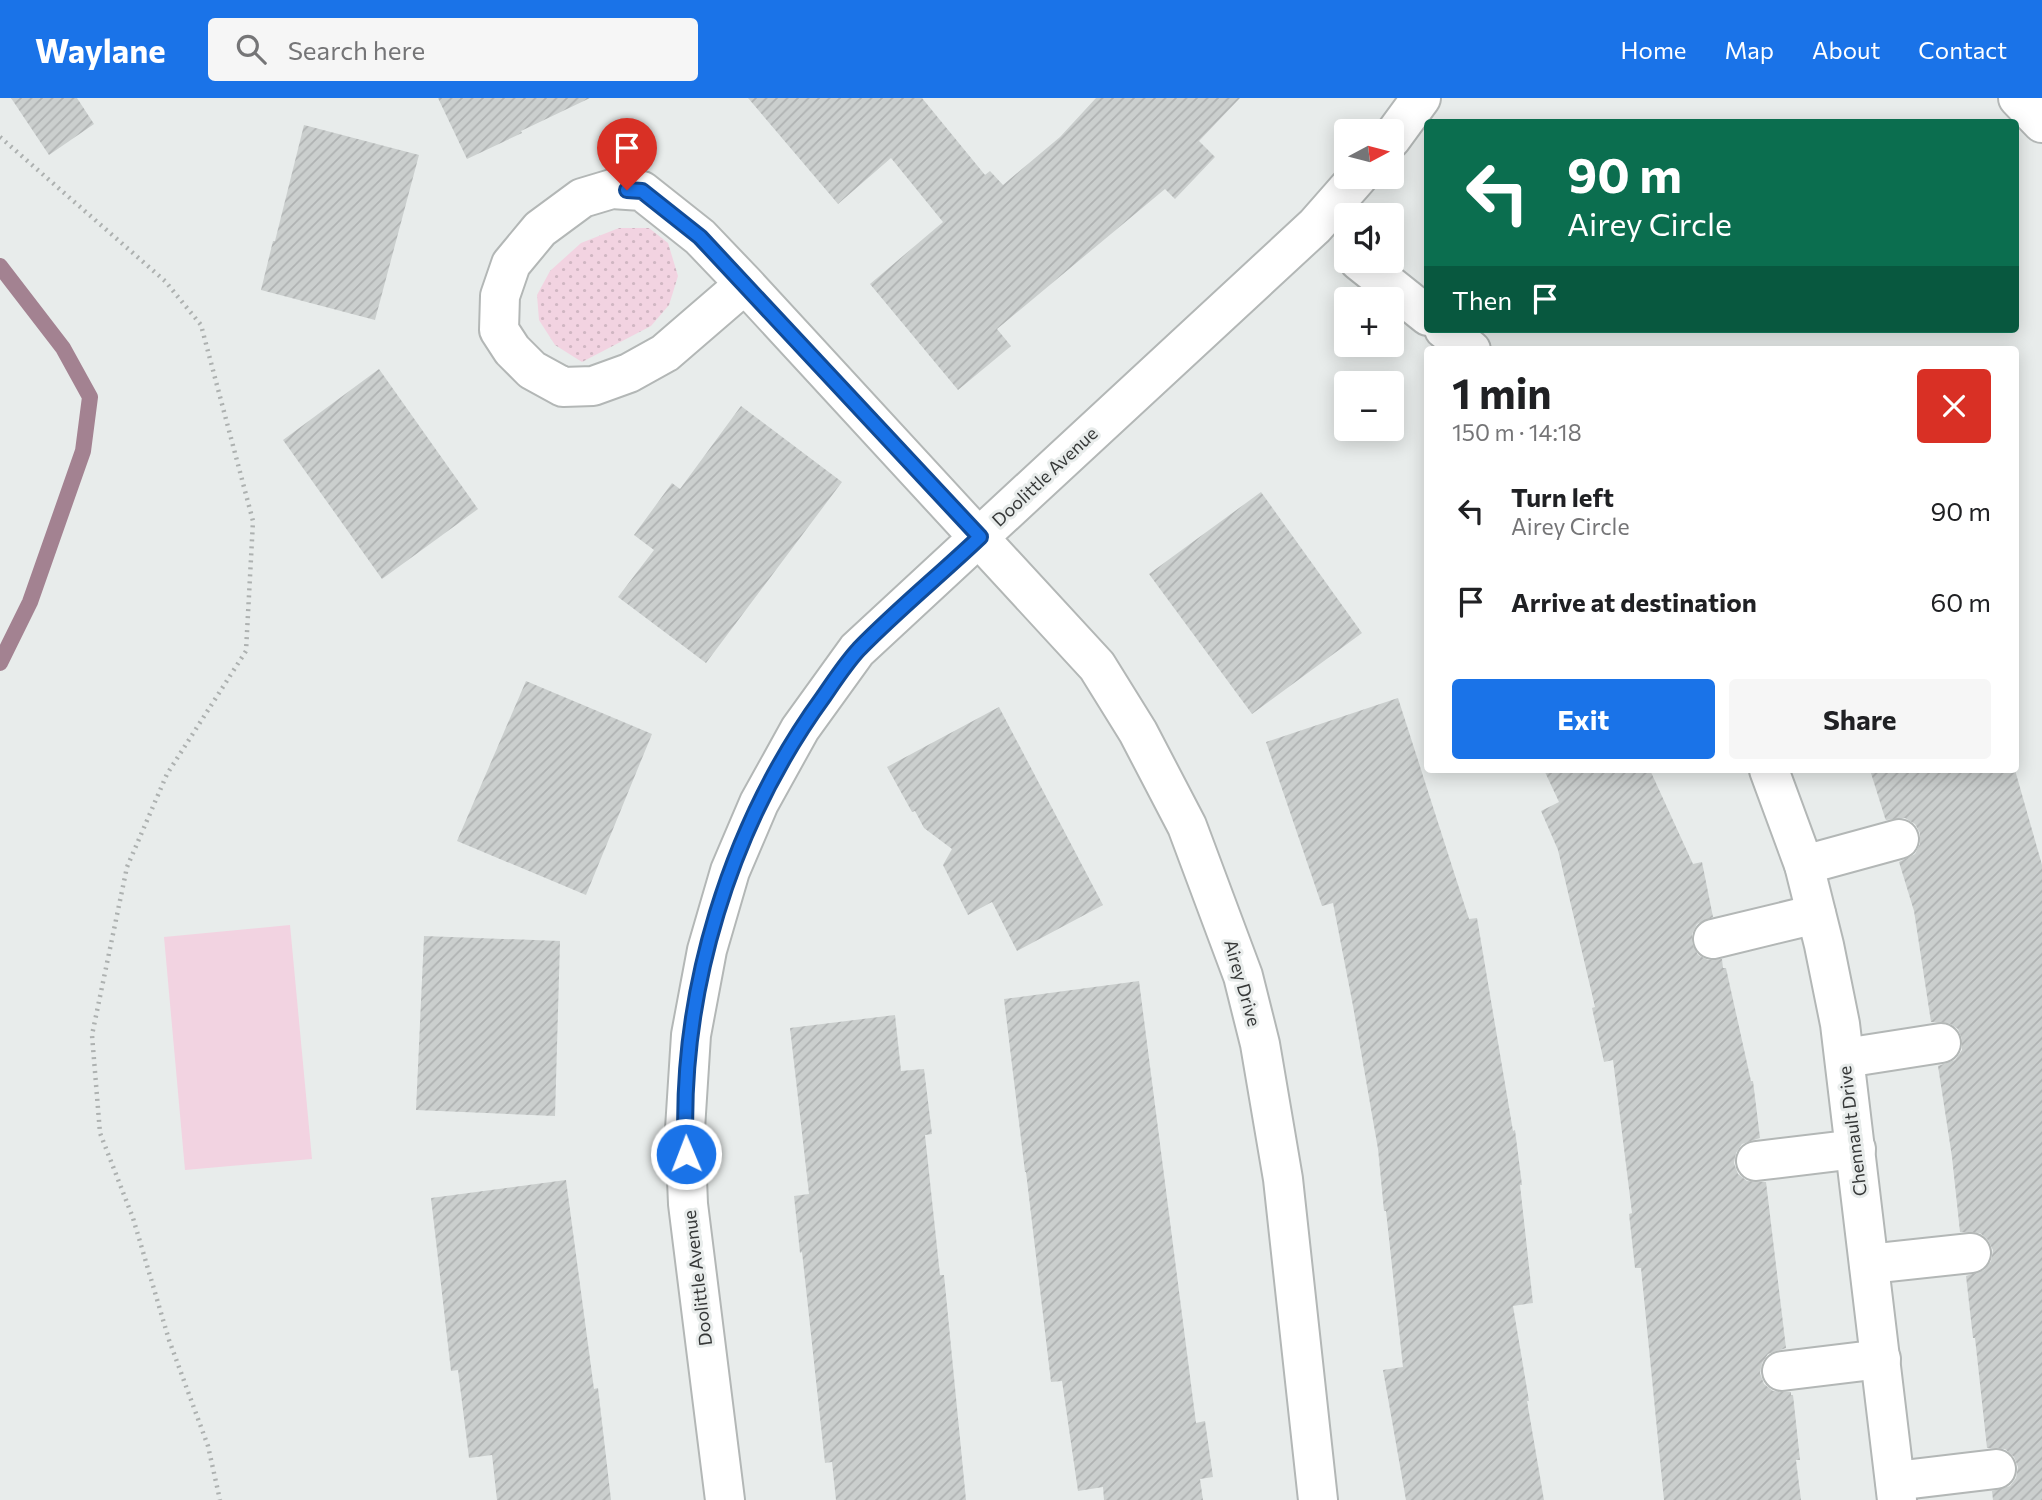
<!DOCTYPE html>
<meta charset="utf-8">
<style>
body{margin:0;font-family:Commissioner,sans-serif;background:#f6f6f6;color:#202124;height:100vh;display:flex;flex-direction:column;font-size:26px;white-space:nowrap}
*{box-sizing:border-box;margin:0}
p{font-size:23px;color:#757577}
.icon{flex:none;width:38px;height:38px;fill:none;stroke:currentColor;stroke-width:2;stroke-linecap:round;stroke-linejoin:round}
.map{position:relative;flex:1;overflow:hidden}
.side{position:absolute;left:1424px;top:248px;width:595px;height:427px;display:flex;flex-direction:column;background:#fff;border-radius:7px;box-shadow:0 4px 18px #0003}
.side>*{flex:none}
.hud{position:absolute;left:1424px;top:21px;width:595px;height:214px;border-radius:7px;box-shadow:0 4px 18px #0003;background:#0b6e4f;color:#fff;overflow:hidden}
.needle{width:46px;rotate:83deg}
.controls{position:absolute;left:1334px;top:21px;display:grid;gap:14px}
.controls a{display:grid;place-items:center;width:70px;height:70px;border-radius:7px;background:#fff;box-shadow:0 4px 18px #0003;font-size:35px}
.pin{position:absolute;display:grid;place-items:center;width:60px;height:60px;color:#fff;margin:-72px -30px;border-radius:50% 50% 50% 0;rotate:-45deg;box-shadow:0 0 7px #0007}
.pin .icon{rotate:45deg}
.me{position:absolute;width:77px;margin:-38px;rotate:359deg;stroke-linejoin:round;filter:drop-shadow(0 0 5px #0008)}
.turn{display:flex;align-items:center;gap:24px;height:147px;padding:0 28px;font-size:32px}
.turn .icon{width:91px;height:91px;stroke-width:2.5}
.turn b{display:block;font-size:49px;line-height:60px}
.then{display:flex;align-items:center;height:66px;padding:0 28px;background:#0003;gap:14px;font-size:26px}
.round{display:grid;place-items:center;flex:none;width:74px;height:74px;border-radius:7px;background:#f6f6f6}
.headline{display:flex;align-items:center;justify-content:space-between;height:119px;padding:0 28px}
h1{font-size:42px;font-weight:700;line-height:52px}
.cta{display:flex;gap:14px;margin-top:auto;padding:14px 28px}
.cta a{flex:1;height:80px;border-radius:7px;background:#1a73e8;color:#fff;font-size:28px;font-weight:700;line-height:80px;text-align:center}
.cta a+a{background:#f6f6f6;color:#202124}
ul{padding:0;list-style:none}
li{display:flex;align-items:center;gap:21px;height:91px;padding:0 28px}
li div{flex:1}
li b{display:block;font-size:26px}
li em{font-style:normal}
header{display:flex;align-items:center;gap:42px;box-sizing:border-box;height:98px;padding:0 35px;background:#1a73e8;color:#fff}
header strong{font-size:33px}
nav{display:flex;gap:38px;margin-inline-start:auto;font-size:24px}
.search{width:490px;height:63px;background:#f6f6f6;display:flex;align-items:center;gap:18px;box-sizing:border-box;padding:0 24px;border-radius:7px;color:#757577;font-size:26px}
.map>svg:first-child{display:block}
.grass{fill:url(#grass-dots)}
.park{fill:#f2d3e1}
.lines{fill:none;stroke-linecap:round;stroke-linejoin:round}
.stream{stroke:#a38291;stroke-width:16}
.building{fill:url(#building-hatch)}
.minor-casing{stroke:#b3b7b6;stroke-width:42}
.path{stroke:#adb1b0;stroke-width:4.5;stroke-dasharray:2 5;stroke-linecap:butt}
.minor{stroke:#fff;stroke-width:38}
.route-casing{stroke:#114b97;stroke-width:18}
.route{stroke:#1a73e8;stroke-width:12}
.labels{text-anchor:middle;stroke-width:6;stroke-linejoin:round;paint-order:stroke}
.street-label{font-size:18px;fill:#363838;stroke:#e8eceb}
</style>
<header>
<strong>Waylane</strong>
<div class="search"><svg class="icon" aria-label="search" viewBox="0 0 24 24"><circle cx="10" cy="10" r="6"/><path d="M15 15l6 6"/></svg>Search here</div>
<nav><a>Home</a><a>Map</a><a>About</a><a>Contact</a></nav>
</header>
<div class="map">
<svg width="2042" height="1402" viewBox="0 0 2042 1402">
<defs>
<pattern id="grass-dots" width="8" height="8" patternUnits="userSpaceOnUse" patternTransform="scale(1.75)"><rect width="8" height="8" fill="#f2d3e1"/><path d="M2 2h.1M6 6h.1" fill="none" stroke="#d0b6c2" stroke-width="1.8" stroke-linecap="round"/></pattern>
<pattern id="building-hatch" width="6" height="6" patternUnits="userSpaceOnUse" patternTransform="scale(1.75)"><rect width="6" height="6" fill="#cbcfce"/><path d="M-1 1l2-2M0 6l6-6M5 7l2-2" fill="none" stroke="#afb2b2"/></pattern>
</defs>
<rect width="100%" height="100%" fill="#e8eceb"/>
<path class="grass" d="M 619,130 L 649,130 L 668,145 L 678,178 L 669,207 L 651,228 L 582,264 L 555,247 L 539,222 L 537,197 L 550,173 L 581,145 Z"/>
<path class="park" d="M 290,827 L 312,1061 L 185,1072 L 164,839 Z"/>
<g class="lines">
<path class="stream" d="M 0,168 L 63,250 L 90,299 L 83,353 L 30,504 L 0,565"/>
</g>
<g class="building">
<path d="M 11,0 L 77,0 L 94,26 L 49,57 Z"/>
<path d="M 438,0 L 590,0 L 521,33 L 522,35 L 467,61 Z"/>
<path d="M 748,0 L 922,0 L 985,77 L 990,73 L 1003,87 L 1060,39 L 1096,0 L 1240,0 L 1199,43 L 1215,59 L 1175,101 L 1165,91 L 997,231 L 1011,248 L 958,292 L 870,186 L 943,124 L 891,60 L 838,106 Z"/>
<path d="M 304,27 L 419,57 L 375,222 L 261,192 L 273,143 L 275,143 Z"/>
<path d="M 379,271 L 478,411 L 382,481 L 283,342 Z"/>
<path d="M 741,308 L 842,384 L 706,565 L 618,499 L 654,452 L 634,437 L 672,385 L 680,391 Z"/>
<path d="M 1261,394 L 1362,535 L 1252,616 L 1149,476 Z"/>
<path d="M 526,583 L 652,636 L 586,797 L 457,743 Z"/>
<path d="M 1398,600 L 1469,821 L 1477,820 L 1513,1033 L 1515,1032 L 1522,1087 L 1520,1087 L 1533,1205 L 1513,1208 L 1529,1303 L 1527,1303 L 1544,1402 L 1406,1402 L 1383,1272 L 1403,1269 L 1386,1113 L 1384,1113 L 1378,1051 L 1353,908 L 1333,805 L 1322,808 L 1266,644 Z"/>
<path d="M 999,609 L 1103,807 L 1017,853 L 992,804 L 968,817 L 943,767 L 952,751 L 924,730 L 915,713 L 912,714 L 887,669 Z"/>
<path d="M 1544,672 L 1650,672 L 1693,766 L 1702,764 L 1713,819 L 1697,826 L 1692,836 L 1692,845 L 1698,857 L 1708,862 L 1722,861 L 1723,870 L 1726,870 L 1751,983 L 1753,983 L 1760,1040 L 1742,1046 L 1736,1055 L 1734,1065 L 1738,1076 L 1747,1083 L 1766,1084 L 1786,1250 L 1768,1256 L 1762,1265 L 1760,1275 L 1764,1286 L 1773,1293 L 1791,1294 L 1791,1297 L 1793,1297 L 1800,1362 L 1796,1362 L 1801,1402 L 1664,1402 L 1641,1170 L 1635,1170 L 1629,1116 L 1632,1115 L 1613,962 L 1604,964 L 1592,910 L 1595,909 L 1558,752 L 1541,713 L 1559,704 Z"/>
<path d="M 1870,672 L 2015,672 L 2042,767 L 2042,1402 L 1993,1402 L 1992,1393 L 2010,1388 L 2016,1380 L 2018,1369 L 2014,1359 L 2005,1351 L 1987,1350 L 1975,1240 L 1973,1240 L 1966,1178 L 1984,1172 L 1991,1163 L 1993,1152 L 1988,1142 L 1980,1135 L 1960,1134 L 1952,1059 L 1938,968 L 1955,962 L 1962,952 L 1962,941 L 1958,931 L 1949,925 L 1931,924 L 1914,813 L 1899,764 L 1915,756 L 1920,746 L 1920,735 L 1915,726 L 1905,720 L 1886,722 L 1885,720 Z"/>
<path d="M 424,838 L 560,843 L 555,1018 L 416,1012 Z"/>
<path d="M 1139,883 L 1196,1325 L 1205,1323 L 1213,1379 L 1200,1381 L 1203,1402 L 1104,1402 L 1103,1389 L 1078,1393 L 1062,1283 L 1051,1284 L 1026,1074 L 1025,1074 L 1004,901 Z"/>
<path d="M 895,917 L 901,973 L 924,971 L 932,1036 L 925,1037 L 940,1177 L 944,1177 L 966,1402 L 836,1402 L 832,1364 L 825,1365 L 802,1154 L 800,1155 L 794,1098 L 809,1096 L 790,930 Z"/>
<path d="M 566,1082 L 594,1291 L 598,1290 L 611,1402 L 497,1402 L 492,1357 L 469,1360 L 458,1272 L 451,1273 L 431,1100 Z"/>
</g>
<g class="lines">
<defs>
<g id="minor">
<path d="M 2018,0 L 2042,25"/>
<path d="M 1391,41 L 1421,0"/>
<path d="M 1359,163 L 1428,218"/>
<path d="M 745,186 L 665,255 L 629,275 L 593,288 L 563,289 L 532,272 L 512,252 L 499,232 L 500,198 L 511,166 L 540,131 L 582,100 L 612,91 L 642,93 L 700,139 L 745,186 L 1097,568 L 1138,634 L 1187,728 L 1243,878 L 1260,946 L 1283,1081 L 1318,1402"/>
<path d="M 1444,231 L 1471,252"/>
<path d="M 1769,672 L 1804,767 L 1824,847 L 1840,926 L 1897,1402"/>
<path d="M 1804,767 L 1899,741"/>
<path d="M 1713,841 L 1816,816"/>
<path d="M 1845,960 L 1941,945"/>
<path d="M 1756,1063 L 1856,1051"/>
<path d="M 1869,1166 L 1971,1155"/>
<path d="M 1782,1273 L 1881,1261"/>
<path d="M 1895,1383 L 1996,1371"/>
<path d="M 725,1402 L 688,1106 L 685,1031 L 691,937 L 707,852 L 730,773 L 759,705 L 800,631 L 857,552 L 1315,128 L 1358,79"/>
</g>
</defs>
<use href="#minor" class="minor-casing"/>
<path class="path" d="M 0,39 L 165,183 L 201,227 L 253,423 L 246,553 L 167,676 L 127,769 L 92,937 L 100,1035 L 133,1120 L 169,1242 L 208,1348 L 220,1402"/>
<use href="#minor" class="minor"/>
</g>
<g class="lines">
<defs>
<path id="route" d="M 627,92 L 642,93 L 700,139 L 980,439 C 940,477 897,512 859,551 C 846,565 835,582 824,598 C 730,727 678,896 686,1056"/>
</defs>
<use href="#route" class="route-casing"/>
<use href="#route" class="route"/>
</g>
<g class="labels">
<g class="street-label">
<text transform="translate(1045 379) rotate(-43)" y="6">Doolittle Avenue</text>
<text transform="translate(1242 885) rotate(74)" y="6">Airey Drive</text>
<text transform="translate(1853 1033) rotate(-97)" y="6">Chennault Drive</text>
<text transform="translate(698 1180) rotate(-97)" y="6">Doolittle Avenue</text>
</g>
</g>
</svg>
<div class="controls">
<a><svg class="needle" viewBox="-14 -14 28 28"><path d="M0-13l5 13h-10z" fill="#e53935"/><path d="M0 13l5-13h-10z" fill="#757577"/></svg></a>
<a><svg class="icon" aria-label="sound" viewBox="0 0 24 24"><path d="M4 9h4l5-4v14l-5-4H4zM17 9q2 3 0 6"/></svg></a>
<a>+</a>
<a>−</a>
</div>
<div class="pin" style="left:627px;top:92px;background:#d93025"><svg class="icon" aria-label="arrive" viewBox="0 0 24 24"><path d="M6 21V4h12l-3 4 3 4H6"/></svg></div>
<svg class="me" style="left:686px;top:1056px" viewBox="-20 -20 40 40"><circle r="17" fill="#1a73e8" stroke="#fff" stroke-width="3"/><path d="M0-11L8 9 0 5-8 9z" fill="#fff"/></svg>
<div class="hud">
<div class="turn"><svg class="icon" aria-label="left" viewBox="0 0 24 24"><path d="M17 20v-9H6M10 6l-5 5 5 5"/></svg><div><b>90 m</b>Airey Circle</div></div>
<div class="then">Then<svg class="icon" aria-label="arrive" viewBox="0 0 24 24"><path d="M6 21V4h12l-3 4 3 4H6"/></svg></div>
</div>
<section class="side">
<div class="headline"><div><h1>1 min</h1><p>150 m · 14:18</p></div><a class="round" style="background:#d93025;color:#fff"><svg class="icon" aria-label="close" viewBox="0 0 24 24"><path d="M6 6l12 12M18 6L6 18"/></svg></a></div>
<ul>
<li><svg class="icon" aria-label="left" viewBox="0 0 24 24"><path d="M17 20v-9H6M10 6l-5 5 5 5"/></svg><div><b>Turn left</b><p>Airey Circle</p></div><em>90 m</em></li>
<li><svg class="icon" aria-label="arrive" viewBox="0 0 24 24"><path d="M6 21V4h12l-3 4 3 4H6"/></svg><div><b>Arrive at destination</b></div><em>60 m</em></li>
</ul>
<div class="cta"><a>Exit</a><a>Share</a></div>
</section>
</div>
